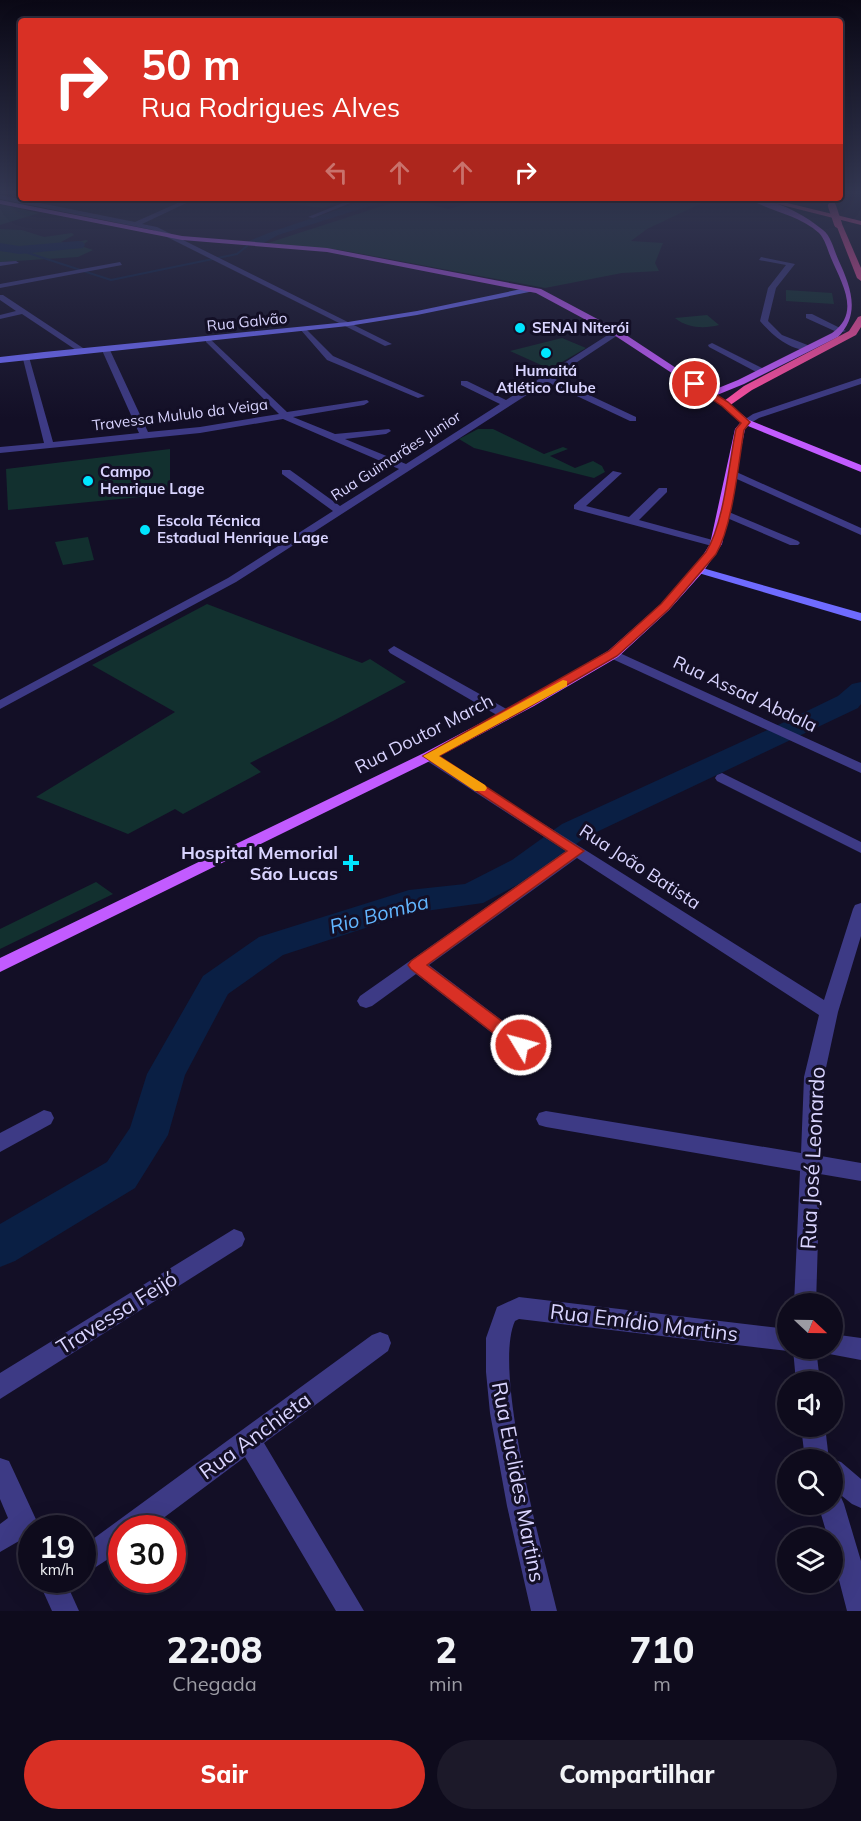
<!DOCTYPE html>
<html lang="pt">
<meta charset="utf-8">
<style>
body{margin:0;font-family:Mulish,sans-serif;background:#1c1929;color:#f1f3f6;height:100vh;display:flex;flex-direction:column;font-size:22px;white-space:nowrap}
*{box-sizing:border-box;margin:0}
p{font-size:20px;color:#9b9ba3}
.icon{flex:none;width:33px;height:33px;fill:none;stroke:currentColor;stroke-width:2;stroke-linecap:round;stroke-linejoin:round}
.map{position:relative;height:1611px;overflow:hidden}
.panel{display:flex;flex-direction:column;background:#0e0b1c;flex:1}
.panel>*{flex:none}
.hud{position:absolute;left:18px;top:18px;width:825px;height:183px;border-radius:6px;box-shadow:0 6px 24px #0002,0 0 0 2px #2e2b3b;background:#d93025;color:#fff;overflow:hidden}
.needle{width:39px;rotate:112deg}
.controls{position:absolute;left:777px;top:1293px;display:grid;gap:12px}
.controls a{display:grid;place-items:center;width:66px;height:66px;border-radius:50%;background:#0e0b1c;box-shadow:0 6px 24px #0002,0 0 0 2px #2e2b3b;font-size:30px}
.speed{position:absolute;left:18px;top:1515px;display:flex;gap:12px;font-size:30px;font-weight:700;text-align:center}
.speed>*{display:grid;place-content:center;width:78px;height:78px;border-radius:50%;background:#0e0b1c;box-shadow:0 6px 24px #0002,0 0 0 2px #2e2b3b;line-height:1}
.speed small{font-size:15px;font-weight:400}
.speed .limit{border:9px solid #d22;background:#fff;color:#111}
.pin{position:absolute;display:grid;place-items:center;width:51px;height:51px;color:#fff;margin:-26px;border:3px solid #fff;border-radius:50%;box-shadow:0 2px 6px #0007}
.me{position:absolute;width:66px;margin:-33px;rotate:307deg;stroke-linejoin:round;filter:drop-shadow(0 0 4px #0008)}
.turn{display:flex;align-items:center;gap:21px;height:126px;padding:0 24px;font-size:27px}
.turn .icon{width:78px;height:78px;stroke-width:2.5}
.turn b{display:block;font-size:42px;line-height:51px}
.lanes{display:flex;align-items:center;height:57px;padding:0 24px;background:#0003;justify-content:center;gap:30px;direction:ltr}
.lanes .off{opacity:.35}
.eta{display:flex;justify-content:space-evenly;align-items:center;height:102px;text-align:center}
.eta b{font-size:36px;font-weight:800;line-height:42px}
.action{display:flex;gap:12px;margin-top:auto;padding:12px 24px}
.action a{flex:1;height:69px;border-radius:36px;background:#d93025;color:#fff;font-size:24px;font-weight:800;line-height:69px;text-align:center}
.action a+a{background:#1c1929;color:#f1f3f6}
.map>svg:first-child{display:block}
.green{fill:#12302f}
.water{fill:#0a1f44}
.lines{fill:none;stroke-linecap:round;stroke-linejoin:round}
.stream{stroke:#0a1f44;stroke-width:2}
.river{fill:#0a1f44;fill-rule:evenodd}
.street{fill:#3d3a85;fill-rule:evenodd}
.secondary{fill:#6f6bff;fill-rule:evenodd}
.primary{fill:#c25bff;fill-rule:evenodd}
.highway{fill:#ff4fa3;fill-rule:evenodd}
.highway-bridge{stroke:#ff4fa3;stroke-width:8}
.route{fill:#d93025;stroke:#8d1f18;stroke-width:1.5}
.slow{fill:#f59e0b}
.poi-dot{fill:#00e5ff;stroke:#130f26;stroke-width:2}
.labels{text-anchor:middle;stroke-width:6;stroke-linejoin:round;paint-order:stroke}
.far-street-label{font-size:15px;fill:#d9d4ff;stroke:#130f26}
.far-poi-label{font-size:15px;font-weight:bold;fill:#d9d4ff;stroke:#130f26;text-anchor:start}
.street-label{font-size:18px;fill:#d9d4ff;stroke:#130f26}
.poi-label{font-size:18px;font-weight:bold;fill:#d9d4ff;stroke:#130f26;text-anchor:end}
.water-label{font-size:20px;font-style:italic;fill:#62b6ff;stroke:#130f26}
.near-street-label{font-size:21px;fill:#d9d4ff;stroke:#130f26}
</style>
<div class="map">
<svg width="861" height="1611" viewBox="0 0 861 1611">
<rect width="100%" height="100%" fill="#130f26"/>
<g class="green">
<path d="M 265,198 L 344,200 L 323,208 L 260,200 Z"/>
<path d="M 407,198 L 448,209 L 488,198 L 690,198 L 689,201 L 702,203 L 647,229 L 631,241 L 663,243 L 655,263 L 659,271 L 622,273 L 545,288 L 341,250 L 265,244 Z"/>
<path d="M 0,205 L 2,205 L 39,213 L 0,225 Z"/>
<path d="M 0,229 L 22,230 L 44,237 L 72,233 L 74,235 L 61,242 L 71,243 L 86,240 L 88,241 L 81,246 L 93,250 L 78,257 L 0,262 Z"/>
<path d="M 786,290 L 832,293 L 834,304 L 786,301 Z"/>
<path d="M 707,315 L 719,325 C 704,329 687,328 675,318 Z"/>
<path d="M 562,338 L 586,348 L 550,369 L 510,351 Z"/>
<path d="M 478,429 L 493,429 L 544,454 L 563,447 L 568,449 L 550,456 L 575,468 L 593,461 L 602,466 L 605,472 L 594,478 L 474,448 L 459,439 Z"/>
<path d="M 170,449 L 170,494 L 8,510 L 6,469 Z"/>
<path d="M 88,537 L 94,560 L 63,565 L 55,542 Z"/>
<path d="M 207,604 L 362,663 L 370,659 L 406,682 L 333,721 L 250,763 L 261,772 L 183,814 L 175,809 L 128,834 L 36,797 L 175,712 L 92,665 Z"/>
<path d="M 96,882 L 113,894 L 0,949 L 0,929 Z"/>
</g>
<path class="water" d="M 367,198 L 395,198 L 278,235 L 262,244 L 247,242 C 286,224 328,216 367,198 Z"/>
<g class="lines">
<path class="stream" d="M 19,250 L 111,280 L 237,254 L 247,246"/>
<g class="river">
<path d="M 78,241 L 83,242 L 85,245 L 83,248 L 19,254 L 0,251 L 0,243 L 19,246 Z"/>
<path d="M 861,682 L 861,704 L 858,708 L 584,838 L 534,876 L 483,903 L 411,913 L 283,955 L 228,994 L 185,1075 L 168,1135 L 135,1188 L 15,1261 L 0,1267 L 0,1224 L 107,1162 L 130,1128 L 147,1074 L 203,976 L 259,937 L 409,890 L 465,884 L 512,860 L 562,824 L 774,727 L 838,696 L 852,684 Z"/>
</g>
<g class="street">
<path d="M 0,195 L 135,222 L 189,198 L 197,198 L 142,224 L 157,227 L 392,344 L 385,346 L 153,230 L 0,199 Z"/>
<path d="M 355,198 L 363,198 L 313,218 L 308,217 Z"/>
<path d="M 761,257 L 795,264 L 776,288 L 768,321 L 782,335 L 810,346 L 810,350 C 790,351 772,335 760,321 L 768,288 L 786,265 L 759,260 Z"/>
<path d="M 0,262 L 16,261 L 19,263 L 0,266 Z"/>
<path d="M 120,262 L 122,265 L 0,288 L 0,284 Z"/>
<path d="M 0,295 L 3,295 L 86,350 L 79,352 L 22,314 L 0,319 L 0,315 L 16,311 L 0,300 Z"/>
<path d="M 806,314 L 812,314 L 846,331 L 839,333 L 806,318 Z"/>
<path d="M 304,327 L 333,356 L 425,396 L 418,398 L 327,360 L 300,329 Z"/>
<path d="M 614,331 L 621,333 L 553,378 L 636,417 L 636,421 L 630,421 L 547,382 L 236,582 L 0,709 L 0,700 L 228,578 L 333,511 L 282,474 L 282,470 L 290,470 L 340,506 L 399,469 L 283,419 L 200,433 L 0,453 L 0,447 L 44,443 L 22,355 L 29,357 L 53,442 L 139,433 L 101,348 L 105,346 L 109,348 L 148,432 L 200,427 L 279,414 L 206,342 L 206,338 L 209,338 L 287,412 L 367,400 L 369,402 L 364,405 L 293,417 L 335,434 L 389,429 L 391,431 L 386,434 L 345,439 L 406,464 L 500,404 L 461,385 L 461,381 L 467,381 L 506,400 Z"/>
<path d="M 712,343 L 766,370 L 767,372 L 760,374 L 709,347 L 708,345 Z"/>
<path d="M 861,378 L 861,384 L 759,418 L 749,424 L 741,422 L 753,414 Z"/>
<path d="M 732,470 L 861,528 L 861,535 L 728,475 L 728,471 Z"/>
<path d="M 613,471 L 622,473 L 586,506 L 629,517 L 659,488 L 667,488 L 667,492 L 639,520 L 720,542 L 720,546 L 712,546 L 574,509 L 574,505 Z"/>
<path d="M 724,510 L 798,541 L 800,543 L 798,545 L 790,545 L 720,515 L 719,513 Z"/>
<path d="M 394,646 L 512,712 L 514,715 L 507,719 L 502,718 L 390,653 L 388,650 Z"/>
<path d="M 613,650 L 861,763 L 861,773 L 608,657 L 607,654 Z"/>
<path d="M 429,752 L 824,1000 L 853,909 L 855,905 L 861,903 L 861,936 L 838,1012 L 824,1077 L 821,1156 L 861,1163 L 861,1181 L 820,1174 L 816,1304 L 794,1304 L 800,1171 L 546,1127 L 539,1125 L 536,1119 L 539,1113 L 546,1111 L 801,1153 L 804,1077 L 819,1015 L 577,858 L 429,965 L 528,1040 L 530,1045 L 528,1050 L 521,1052 L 514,1050 L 416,974 L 372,1006 L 366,1008 L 360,1006 L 357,1001 L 360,996 L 566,851 L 424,759 L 422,756 Z"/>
<path d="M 722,773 L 861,842 L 861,853 L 717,781 L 715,778 L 717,775 Z"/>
<path d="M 44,1110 L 51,1112 L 54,1118 L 51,1124 L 0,1152 L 0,1133 Z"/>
<path d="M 234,1229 L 242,1232 L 245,1239 L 242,1246 L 0,1399 L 0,1373 Z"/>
<path d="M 519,1297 L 788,1329 L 788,1348 L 816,1348 L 820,1382 L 796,1382 L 793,1349 L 788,1351 L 519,1319 L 515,1321 C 492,1371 543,1553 557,1611 L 531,1611 L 507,1506 L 490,1413 L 486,1372 L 486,1338 L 497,1307 Z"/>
<path d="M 380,1332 L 388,1335 L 391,1343 L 388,1351 L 264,1443 L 364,1611 L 336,1611 L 245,1457 L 150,1528 L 122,1528 L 122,1550 L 82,1576 L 82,1547 L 372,1335 Z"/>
<path d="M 832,1334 L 861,1338 L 861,1360 L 824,1353 L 822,1348 L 832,1348 Z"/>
<path d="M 801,1426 L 825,1426 L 829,1460 L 805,1460 Z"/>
<path d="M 0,1458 L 9,1461 L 40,1528 L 32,1528 L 32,1554 L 23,1550 L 19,1541 L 0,1552 L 0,1524 L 8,1518 L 0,1499 Z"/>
<path d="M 832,1459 L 841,1462 L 861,1479 L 861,1508 L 852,1504 L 832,1488 L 832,1460 L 830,1460 Z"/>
<path d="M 832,1492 L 840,1495 L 844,1504 L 861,1561 L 861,1611 L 847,1611 L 832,1553 L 832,1538 L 828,1538 L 818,1504 L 832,1504 Z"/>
<path d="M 38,1580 L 65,1580 L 79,1611 L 52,1611 Z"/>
</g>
<g class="secondary">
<path d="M 531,287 L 534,291 L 417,315 L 348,326 L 0,363 L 0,357 L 44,352 L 348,322 L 417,311 Z"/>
<path d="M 699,567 L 861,613 L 861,621 L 695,572 L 693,570 Z"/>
</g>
<path class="primary" d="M 748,198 C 774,198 804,214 823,230 C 831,236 834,250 838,259 C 851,287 861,314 838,337 L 744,384 L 717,395 L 749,420 L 861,465 L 861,472 L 748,426 L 745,429 L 722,544 L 703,572 L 669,610 L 618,657 L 534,706 L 434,759 L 0,972 L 0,958 L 424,753 L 524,700 L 608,651 L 661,604 L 695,568 L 710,544 L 735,429 L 741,422 L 722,406 L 614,335 L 536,293 L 327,252 L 182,240 L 0,204 L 0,200 L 182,236 L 327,248 L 541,289 L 620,331 L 711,391 L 738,380 L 832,333 C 861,313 842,284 831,258 C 828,251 825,239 819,233 C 798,214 770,212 748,198 Z"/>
<g class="highway">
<path d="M 754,198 L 767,198 L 861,221 L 861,225 Z"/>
<path d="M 835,222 L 842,224 L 861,268 L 861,281 L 857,278 Z"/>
<path d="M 861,316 L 861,327 L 856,335 L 752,390 L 729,406 L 725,407 L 720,404 L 744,386 L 849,331 L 858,317 Z"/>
</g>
<path class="highway-bridge" d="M 832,206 L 838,224"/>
</g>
<linearGradient id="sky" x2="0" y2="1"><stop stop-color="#0a0815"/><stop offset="0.46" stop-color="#333752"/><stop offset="1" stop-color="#333752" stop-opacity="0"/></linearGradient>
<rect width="861" height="419" fill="url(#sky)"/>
<path class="route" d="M 695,381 L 728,402 L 750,422 L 744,430 C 738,465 733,524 716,554 L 669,609 L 617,656 L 522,711 L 439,756 L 584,851 L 427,965 L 527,1040 L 530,1045 L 527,1050 L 521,1052 L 515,1050 L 411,969 L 408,965 L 411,961 L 567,851 L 423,756 L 609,651 L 661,604 L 706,552 C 724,524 729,463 736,429 L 741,423 L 722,406 L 692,386 L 691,384 Z"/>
<path class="slow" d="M 563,680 L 567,681 L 567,686 L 439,756 L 485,785 L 487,788 L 485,791 L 475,791 L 423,756 Z"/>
<g class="poi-dot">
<circle cx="520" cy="328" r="6"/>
<circle cx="546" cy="353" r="6"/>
<circle cx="88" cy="481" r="6"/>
<circle cx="145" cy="530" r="6"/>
<path d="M348 854h6v6h6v6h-6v6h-6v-6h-6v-6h6z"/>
</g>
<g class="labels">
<g class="far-street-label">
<text transform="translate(247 322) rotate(-6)" y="5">Rua Galvão</text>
<text transform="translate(180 415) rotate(-7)" y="5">Travessa Mululo da Veiga</text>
<text transform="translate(396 456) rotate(-33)" y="5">Rua Guimarães Junior</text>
</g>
<g class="far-poi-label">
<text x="532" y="333">SENAI Niterói</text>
<text x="546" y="376" text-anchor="middle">Humaitá<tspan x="546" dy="17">Atlético Clube</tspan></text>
<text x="100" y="477">Campo<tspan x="100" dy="17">Henrique Lage</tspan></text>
<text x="157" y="526">Escola Técnica<tspan x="157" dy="17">Estadual Henrique Lage</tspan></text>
</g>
<g class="street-label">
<text transform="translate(745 694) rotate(25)" y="6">Rua Assad Abdala</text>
<text transform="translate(424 734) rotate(-27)" y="6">Rua Doutor March</text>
<text transform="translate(640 867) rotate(33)" y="6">Rua João Batista</text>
</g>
<g class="poi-label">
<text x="338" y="859">Hospital Memorial<tspan x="338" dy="21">São Lucas</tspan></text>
</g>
<g class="water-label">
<text transform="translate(379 914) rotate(-15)" y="7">Rio Bomba</text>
</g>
<g class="near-street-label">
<text transform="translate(813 1158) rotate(-87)" y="7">Rua José Leonardo</text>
<text transform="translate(117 1313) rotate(-32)" y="7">Travessa Feijó</text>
<text transform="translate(644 1323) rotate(7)" y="7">Rua Emídio Martins</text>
<text transform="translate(255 1436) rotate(-36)" y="7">Rua Anchieta</text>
<text transform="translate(518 1482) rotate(79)" y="7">Rua Euclides Martins</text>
</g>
</g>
</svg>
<div class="controls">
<a><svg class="needle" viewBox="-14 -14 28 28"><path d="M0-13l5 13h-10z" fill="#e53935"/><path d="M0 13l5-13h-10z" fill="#9b9ba3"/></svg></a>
<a><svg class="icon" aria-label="sound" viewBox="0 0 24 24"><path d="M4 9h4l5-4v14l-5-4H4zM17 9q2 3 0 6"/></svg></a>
<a><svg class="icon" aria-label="search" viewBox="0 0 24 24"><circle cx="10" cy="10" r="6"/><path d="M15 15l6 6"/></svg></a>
<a><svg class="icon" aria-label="layers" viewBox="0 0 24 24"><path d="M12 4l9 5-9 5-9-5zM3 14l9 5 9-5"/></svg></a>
</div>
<div class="speed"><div>19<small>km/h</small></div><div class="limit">30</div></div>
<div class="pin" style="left:695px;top:384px;background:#d93025"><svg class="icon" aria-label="arrive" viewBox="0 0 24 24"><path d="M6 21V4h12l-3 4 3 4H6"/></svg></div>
<svg class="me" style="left:521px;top:1045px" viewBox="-20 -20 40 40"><circle r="17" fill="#d93025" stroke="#fff" stroke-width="3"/><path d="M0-11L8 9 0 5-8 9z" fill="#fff"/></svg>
<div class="hud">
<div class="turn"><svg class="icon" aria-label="right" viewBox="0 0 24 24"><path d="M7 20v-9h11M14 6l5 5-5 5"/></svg><div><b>50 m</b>Rua Rodrigues Alves</div></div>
<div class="lanes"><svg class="icon off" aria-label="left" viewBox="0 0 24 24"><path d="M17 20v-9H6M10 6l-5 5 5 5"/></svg><svg class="icon off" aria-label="ahead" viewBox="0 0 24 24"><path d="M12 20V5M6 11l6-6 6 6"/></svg><svg class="icon off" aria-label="ahead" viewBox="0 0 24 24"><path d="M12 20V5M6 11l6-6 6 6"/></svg><svg class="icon" aria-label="right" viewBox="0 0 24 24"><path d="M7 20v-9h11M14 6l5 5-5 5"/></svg></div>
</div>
</div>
<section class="panel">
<div class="eta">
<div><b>22:08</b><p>Chegada</p></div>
<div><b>2</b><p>min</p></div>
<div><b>710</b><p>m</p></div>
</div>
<div class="action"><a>Sair</a><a>Compartilhar</a></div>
</section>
